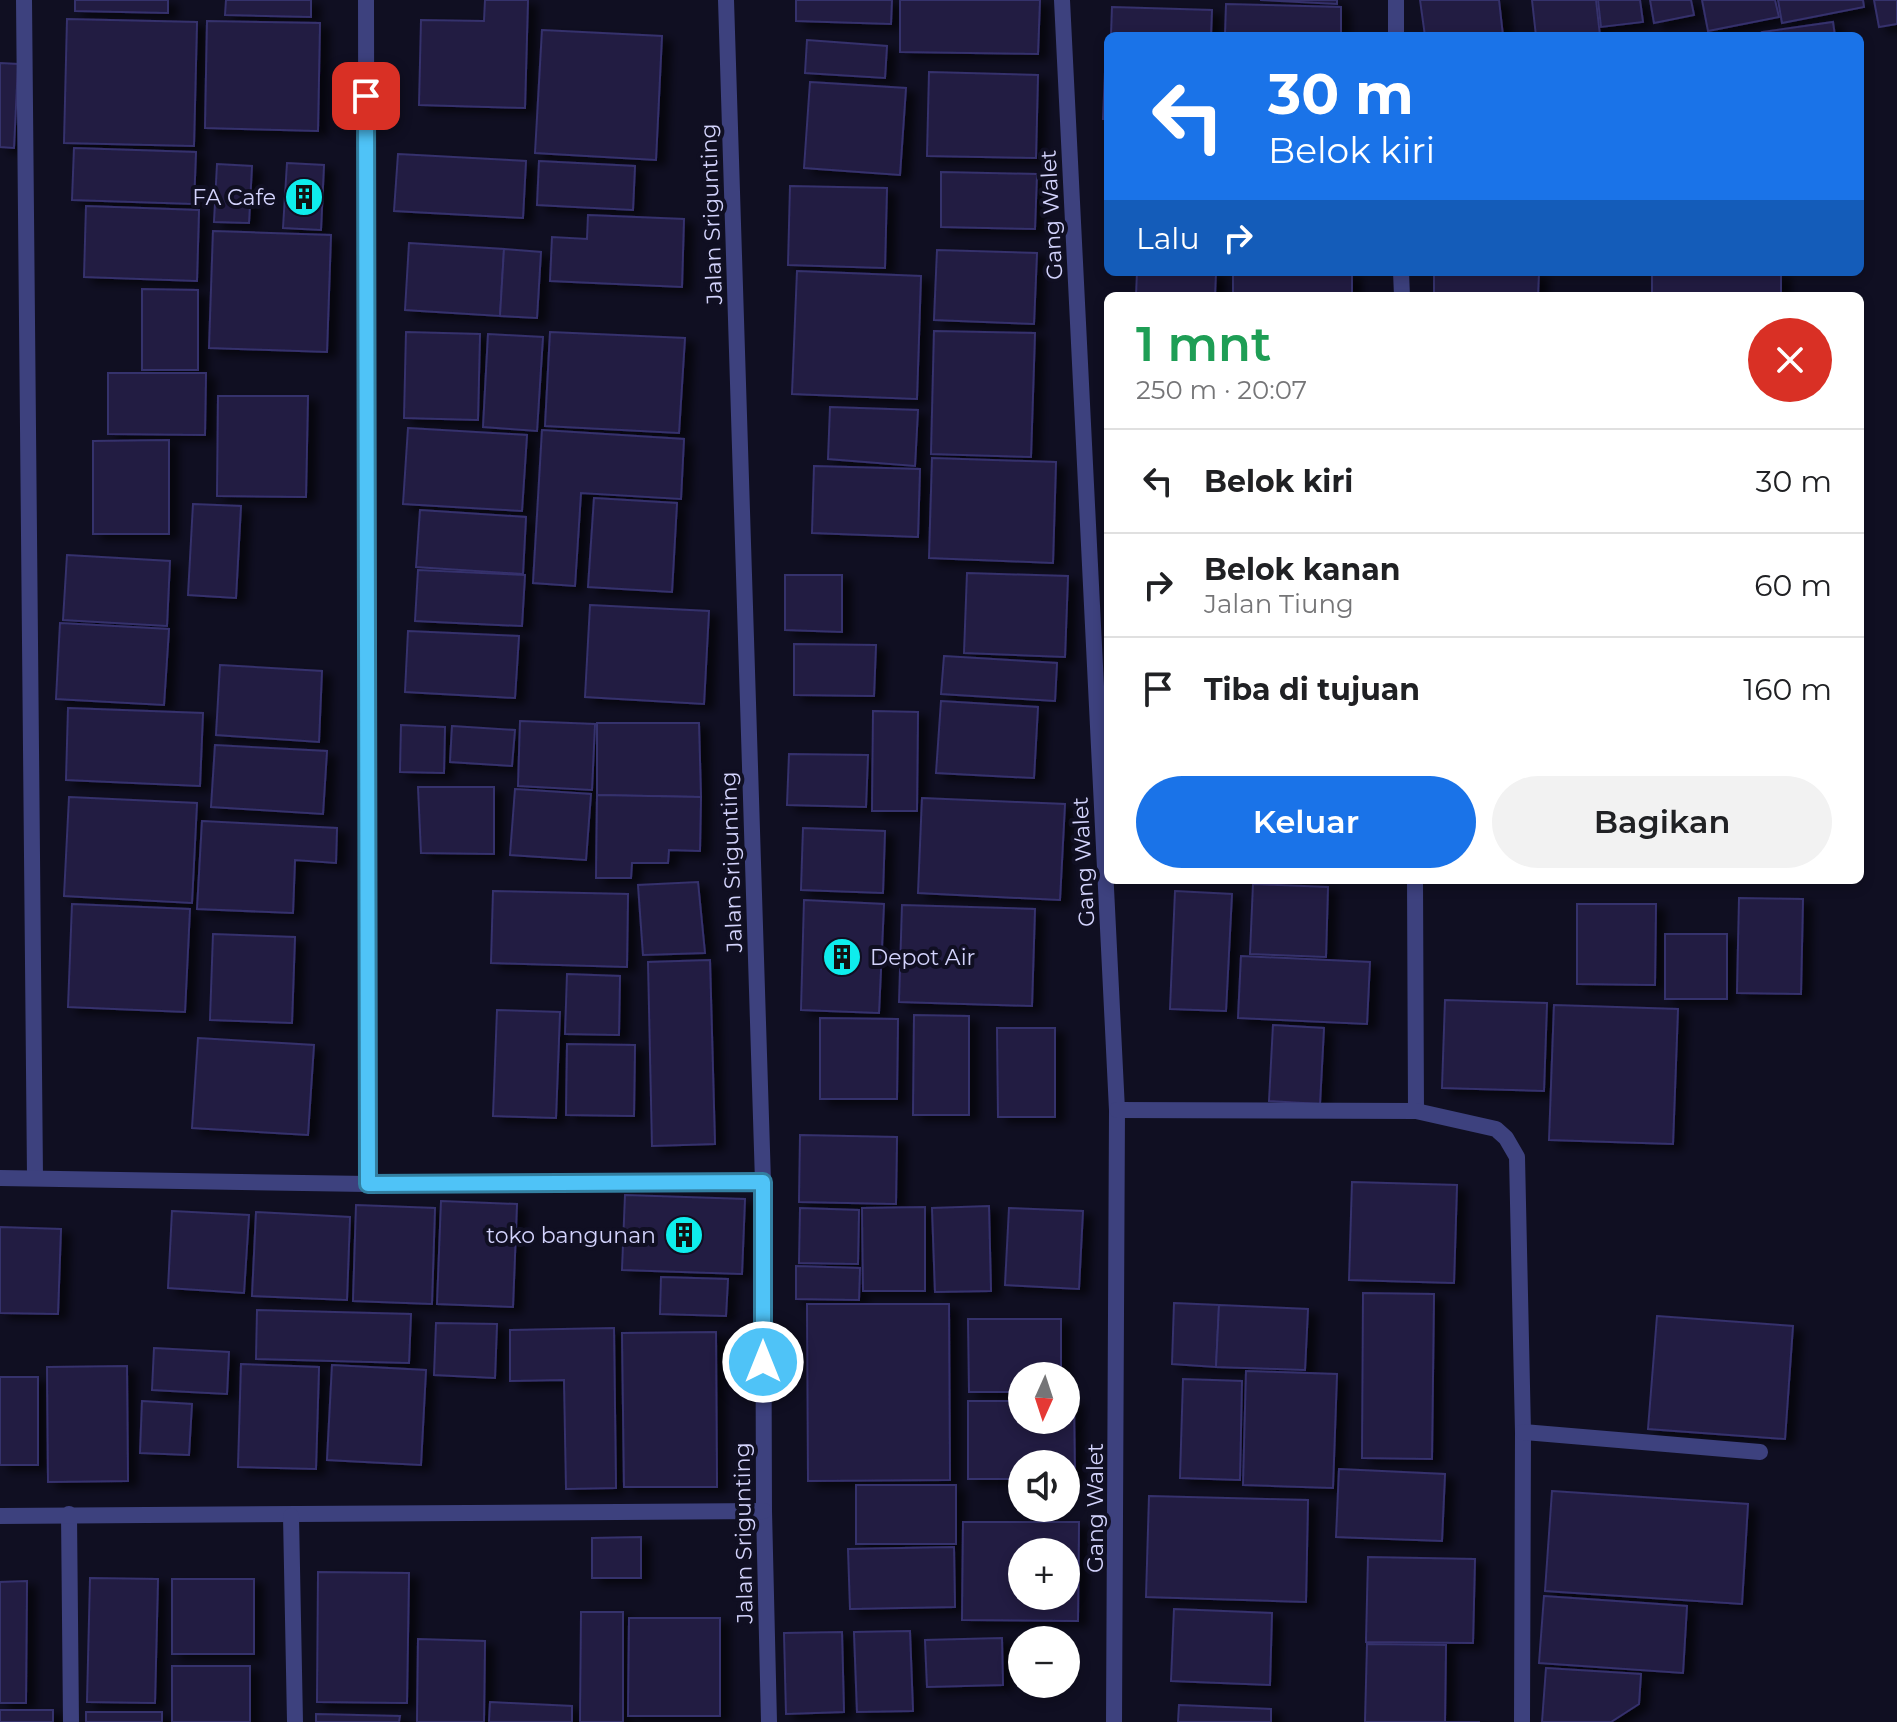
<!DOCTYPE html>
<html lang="id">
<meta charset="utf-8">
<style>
body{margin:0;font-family:Montserrat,sans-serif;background:#f2f2f2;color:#202124;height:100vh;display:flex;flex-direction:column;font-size:30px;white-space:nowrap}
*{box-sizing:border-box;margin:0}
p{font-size:26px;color:#757577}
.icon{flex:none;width:44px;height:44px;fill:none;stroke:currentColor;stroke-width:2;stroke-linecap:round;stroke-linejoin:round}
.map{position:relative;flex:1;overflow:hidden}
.sheet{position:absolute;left:1104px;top:292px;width:760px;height:592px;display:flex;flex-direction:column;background:#fff;border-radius:12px;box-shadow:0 4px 12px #0003}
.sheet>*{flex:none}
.guide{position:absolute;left:1104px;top:32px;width:760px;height:244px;border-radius:12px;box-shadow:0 4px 12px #0003;background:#1a73e8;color:#fff;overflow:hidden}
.needle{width:52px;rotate:183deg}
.buttons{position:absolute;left:1008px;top:1362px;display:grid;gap:16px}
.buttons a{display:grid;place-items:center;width:72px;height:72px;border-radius:50%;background:#fff;box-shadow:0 4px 12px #0003;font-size:40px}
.pin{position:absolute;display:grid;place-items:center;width:68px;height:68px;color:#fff;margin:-34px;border-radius:16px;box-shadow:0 4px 12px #0006}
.me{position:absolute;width:88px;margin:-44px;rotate:0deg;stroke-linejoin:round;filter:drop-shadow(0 0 6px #0008)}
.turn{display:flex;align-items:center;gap:28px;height:168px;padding:0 32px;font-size:36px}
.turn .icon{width:104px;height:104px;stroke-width:2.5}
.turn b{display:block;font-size:56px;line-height:68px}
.then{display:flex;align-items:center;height:76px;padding:0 32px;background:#0003;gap:16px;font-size:30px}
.round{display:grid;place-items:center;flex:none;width:84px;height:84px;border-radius:42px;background:#f2f2f2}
.summary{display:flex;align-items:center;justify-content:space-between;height:136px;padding:0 32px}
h1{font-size:48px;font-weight:600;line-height:60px;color:#1e9e55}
.cta{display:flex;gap:16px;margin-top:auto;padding:16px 32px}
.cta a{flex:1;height:92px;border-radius:48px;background:#1a73e8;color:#fff;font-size:32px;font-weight:600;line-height:92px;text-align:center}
.cta a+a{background:#f2f2f2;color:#202124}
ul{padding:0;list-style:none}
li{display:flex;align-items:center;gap:24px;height:104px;padding:0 32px;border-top:2px solid #e0e0e0}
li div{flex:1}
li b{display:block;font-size:30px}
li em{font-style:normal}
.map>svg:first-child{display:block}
.building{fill:#201c42;stroke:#36306c;stroke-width:2;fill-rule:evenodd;filter:url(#shadow)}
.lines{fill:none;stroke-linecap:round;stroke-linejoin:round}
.minor{stroke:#3d417e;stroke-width:16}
.route-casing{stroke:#337fa1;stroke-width:20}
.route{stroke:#4fc3f7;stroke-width:14}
.labels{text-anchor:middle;stroke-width:8;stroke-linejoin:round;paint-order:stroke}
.poi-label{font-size:22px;fill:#d3d3fc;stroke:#100f22;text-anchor:end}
.street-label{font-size:22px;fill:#d3d3fc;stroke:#100f22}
</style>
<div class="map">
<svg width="1897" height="1722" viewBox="0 0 1897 1722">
<defs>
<filter id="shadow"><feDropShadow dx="9" dy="5" stdDeviation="4" flood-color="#0009"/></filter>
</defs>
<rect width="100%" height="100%" fill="#100f22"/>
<g class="building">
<path d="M 75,0 L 168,0 L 168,13 L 75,11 Z"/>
<path d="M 226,0 L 311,0 L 311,17 L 225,15 Z"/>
<path d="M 485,0 L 528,0 L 525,108 L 419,105 L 421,20 L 484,21 Z"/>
<path d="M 796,0 L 892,0 L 891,24 L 796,21 Z"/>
<path d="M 900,0 L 1040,0 L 1038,54 L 900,52 Z"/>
<path d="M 1260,0 L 1337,0 L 1337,4 Z"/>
<path d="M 1420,0 L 1499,0 L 1503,36 L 1425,36 Z"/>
<path d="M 1532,0 L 1596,0 L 1600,36 L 1536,36 Z"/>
<path d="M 1598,0 L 1640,0 L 1643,22 L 1601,27 Z"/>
<path d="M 1650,0 L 1691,0 L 1694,15 L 1654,23 Z"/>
<path d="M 1702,0 L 1775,0 L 1779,17 L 1708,31 Z"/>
<path d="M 1778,0 L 1863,0 L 1864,7 L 1782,23 Z"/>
<path d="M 1874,0 L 1897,0 L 1897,24 L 1879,27 Z"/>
<path d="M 1226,4 L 1341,7 L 1341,36 L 1225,36 Z"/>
<path d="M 1112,7 L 1212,10 L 1211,36 L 1111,36 Z"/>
<path d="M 67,19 L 197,22 L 194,146 L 64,143 Z"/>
<path d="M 207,21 L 320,23 L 318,131 L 205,128 Z"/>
<path d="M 1833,22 L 1835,36 L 1763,36 L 1762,32 Z"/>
<path d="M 542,30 L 662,36 L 656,160 L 535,153 Z"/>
<path d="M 807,40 L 887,46 L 885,78 L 805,73 Z"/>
<path d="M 0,63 L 18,64 L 14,148 L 0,147 Z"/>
<path d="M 1105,71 L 1108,71 L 1108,119 L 1103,119 Z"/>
<path d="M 929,72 L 1038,75 L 1036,158 L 927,156 Z"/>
<path d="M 810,82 L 906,88 L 900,175 L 804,168 Z"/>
<path d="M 74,148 L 196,152 L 194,204 L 72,200 Z"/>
<path d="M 398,154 L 526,161 L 523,218 L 394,211 Z"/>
<path d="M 539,161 L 635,166 L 633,210 L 537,205 Z"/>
<path d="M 287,163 L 324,165 L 321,230 L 283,228 Z"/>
<path d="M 217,164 L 252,166 L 249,223 L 214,222 Z"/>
<path d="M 941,172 L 1037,174 L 1035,229 L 941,227 Z"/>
<path d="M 790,186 L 887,188 L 885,268 L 788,265 Z"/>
<path d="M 86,206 L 199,210 L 197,281 L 84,277 Z"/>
<path d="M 588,215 L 684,219 L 682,287 L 550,281 L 552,237 L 587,239 Z"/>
<path d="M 213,231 L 331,235 L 327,352 L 209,348 Z"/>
<path d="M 409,243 L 504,249 L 500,316 L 405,310 Z"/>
<path d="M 504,249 L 541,252 L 537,318 L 500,316 Z"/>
<path d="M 937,250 L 1037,253 L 1034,324 L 934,320 Z"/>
<path d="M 797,271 L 921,276 L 917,399 L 792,394 Z"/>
<path d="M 1137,272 L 1216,272 L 1215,296 L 1136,296 Z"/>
<rect x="1233" y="272" width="119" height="24"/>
<path d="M 1434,272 L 1539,272 L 1538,296 L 1434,296 Z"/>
<rect x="1652" y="272" width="129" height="24"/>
<path d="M 142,289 L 198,290 L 198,370 L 142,370 Z"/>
<path d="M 934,331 L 1035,333 L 1031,457 L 931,454 Z"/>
<path d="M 406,332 L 480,334 L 478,420 L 404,418 Z"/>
<path d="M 550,332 L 685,338 L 679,433 L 545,426 Z"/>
<path d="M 488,334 L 543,337 L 537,431 L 483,427 Z"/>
<path d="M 108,373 L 206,373 L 205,435 L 108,434 Z"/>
<path d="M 218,396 L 308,396 L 306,497 L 217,496 Z"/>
<path d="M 830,407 L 918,410 L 915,466 L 828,459 Z"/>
<path d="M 408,428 L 527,435 L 522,511 L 403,504 Z"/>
<path d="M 542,430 L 684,439 L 681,499 L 581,493 L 575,586 L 533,583 Z"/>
<path d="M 169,440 L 169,534 L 93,534 L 93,441 Z"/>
<path d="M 932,458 L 1056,462 L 1053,563 L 929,558 Z"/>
<path d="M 814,466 L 920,469 L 918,537 L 812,533 Z"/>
<path d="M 594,498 L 677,503 L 672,592 L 588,587 Z"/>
<path d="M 193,504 L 241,506 L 236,598 L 188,595 Z"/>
<path d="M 420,510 L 526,517 L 523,574 L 416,567 Z"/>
<path d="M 67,555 L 170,561 L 167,626 L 63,620 Z"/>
<path d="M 418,570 L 525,575 L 522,626 L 415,621 Z"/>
<path d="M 967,573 L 1068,576 L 1065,657 L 964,653 Z"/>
<path d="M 785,575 L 842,575 L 842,632 L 785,630 Z"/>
<path d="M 590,605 L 709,611 L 704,704 L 585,697 Z"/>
<path d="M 60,623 L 169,629 L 164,705 L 56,699 Z"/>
<path d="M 408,631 L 519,636 L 515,698 L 405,692 Z"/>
<path d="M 794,644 L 876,645 L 874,696 L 794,695 Z"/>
<path d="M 944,656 L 1057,663 L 1055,701 L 941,694 Z"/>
<path d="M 220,665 L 322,671 L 319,742 L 216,735 Z"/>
<path d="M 941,701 L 1038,707 L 1034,778 L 936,773 Z"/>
<path d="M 68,708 L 203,713 L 200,786 L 66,780 Z"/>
<path d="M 873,711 L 918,712 L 917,811 L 872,811 Z"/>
<path d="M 520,721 L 595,724 L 592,790 L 518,786 Z"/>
<path d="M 597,723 L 699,723 L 701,797 L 597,795 Z"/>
<path d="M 401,725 L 445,727 L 444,773 L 400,772 Z"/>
<path d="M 452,726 L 515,730 L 512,766 L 450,762 Z"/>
<path d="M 215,745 L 327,751 L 323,814 L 211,807 Z"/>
<path d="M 789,754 L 868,755 L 866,807 L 787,805 Z"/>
<path d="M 418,787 L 494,787 L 494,854 L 421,853 Z"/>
<path d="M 515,789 L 591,794 L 586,860 L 510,855 Z"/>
<path d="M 597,795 L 701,797 L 700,851 L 669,850 L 668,863 L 632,863 L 631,878 L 596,878 Z"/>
<path d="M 69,797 L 197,803 L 192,903 L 64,896 Z"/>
<path d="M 922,798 L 1065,804 L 1060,900 L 918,893 Z"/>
<path d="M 202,821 L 337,828 L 336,863 L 295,860 L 293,913 L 197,909 Z"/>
<path d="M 803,828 L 885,831 L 883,893 L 801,890 Z"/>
<path d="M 698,882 L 705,953 L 643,955 L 638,885 Z"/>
<path d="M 1253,884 L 1328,887 L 1326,957 L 1250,954 Z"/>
<path d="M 493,891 L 628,894 L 627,967 L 491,963 Z"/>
<path d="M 1175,891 L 1232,894 L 1226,1011 L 1170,1009 Z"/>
<path d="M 1739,898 L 1803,899 L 1801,994 L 1737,993 Z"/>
<path d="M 804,900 L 884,904 L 879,1013 L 801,1010 Z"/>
<path d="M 72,904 L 190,909 L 185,1012 L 68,1007 Z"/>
<path d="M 1577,904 L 1656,904 L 1655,985 L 1577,984 Z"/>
<path d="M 902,905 L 1035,909 L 1032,1006 L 899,1002 Z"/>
<path d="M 213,934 L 295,937 L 292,1023 L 210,1020 Z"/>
<rect x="1665" y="934" width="62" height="65"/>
<path d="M 1241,956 L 1370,962 L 1367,1024 L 1238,1018 Z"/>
<path d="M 710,960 L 715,1144 L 652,1146 L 648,962 Z"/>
<path d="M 567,974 L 620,976 L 619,1035 L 565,1034 Z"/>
<path d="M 1445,1000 L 1547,1003 L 1544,1091 L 1442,1088 Z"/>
<path d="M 1554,1005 L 1678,1009 L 1673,1144 L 1549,1140 Z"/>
<path d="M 497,1010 L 560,1012 L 556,1118 L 493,1116 Z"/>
<path d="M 914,1015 L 969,1016 L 969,1115 L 913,1115 Z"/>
<path d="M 820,1018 L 898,1019 L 897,1099 L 820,1099 Z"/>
<path d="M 1273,1025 L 1324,1028 L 1320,1104 L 1269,1101 Z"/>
<path d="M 997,1028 L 1055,1028 L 1055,1117 L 998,1117 Z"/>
<path d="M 198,1038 L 314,1045 L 308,1135 L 192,1128 Z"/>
<path d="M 567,1044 L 635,1045 L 634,1116 L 566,1115 Z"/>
<path d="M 800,1135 L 897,1137 L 896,1204 L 799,1202 Z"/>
<path d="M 1352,1182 L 1457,1185 L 1454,1283 L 1349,1280 Z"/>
<path d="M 625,1195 L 745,1199 L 742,1274 L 622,1270 Z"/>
<path d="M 441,1201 L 517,1204 L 513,1307 L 437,1304 Z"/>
<path d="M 356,1205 L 435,1208 L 432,1304 L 353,1301 Z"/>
<path d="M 989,1206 L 991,1291 L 935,1292 L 932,1208 Z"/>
<path d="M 925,1207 L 925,1291 L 863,1291 L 862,1208 Z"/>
<path d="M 800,1208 L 859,1210 L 858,1264 L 799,1263 Z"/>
<path d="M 1009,1208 L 1083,1211 L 1079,1289 L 1005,1285 Z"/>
<path d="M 172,1211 L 249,1215 L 244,1293 L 168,1288 Z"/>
<path d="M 256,1212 L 350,1217 L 347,1300 L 252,1296 Z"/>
<path d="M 0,1227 L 61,1229 L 58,1314 L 0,1313 Z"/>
<path d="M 796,1266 L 860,1268 L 859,1300 L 796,1299 Z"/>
<path d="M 661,1277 L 728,1279 L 726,1316 L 660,1314 Z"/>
<path d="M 1363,1293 L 1434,1294 L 1432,1459 L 1362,1458 Z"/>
<path d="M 1174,1303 L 1219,1305 L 1216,1367 L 1172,1364 Z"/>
<path d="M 807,1304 L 949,1304 L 950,1480 L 808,1481 Z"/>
<path d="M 1219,1305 L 1308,1309 L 1305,1370 L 1216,1367 Z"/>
<path d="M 257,1310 L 411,1314 L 409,1363 L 256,1359 Z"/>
<path d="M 1657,1316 L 1793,1326 L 1785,1439 L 1648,1429 Z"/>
<path d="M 968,1319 L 1061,1319 L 1061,1376 L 1022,1376 L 1022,1392 L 969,1392 Z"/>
<path d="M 436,1323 L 497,1324 L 495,1378 L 434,1375 Z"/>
<path d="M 614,1328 L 616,1488 L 566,1489 L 564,1380 L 510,1381 L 510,1330 Z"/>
<path d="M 716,1332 L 717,1487 L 624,1487 L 622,1333 Z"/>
<path d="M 154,1348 L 229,1352 L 227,1394 L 152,1390 Z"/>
<path d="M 241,1364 L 319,1367 L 316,1469 L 238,1467 Z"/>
<path d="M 332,1365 L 426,1370 L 421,1465 L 327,1460 Z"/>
<path d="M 127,1366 L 128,1481 L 48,1482 L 47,1367 Z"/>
<path d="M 1246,1371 L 1337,1374 L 1333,1488 L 1243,1485 Z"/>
<rect x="0" y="1377" width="38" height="88"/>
<path d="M 1183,1379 L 1242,1381 L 1240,1480 L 1180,1478 Z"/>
<path d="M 1074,1400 L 1075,1479 L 1066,1479 L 1066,1464 L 1022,1464 L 1022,1479 L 968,1479 L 968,1401 L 1022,1401 L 1022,1420 L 1066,1420 L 1066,1401 Z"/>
<path d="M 142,1401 L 192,1404 L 189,1455 L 140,1453 Z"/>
<path d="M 1339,1469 L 1445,1474 L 1442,1541 L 1336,1537 Z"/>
<rect x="856" y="1485" width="100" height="59"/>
<path d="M 1552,1491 L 1748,1504 L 1742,1604 L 1545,1591 Z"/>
<path d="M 1149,1496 L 1308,1500 L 1306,1602 L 1146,1597 Z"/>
<path d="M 963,1522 L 1079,1522 L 1078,1621 L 962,1620 ZM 1022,1552 L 1066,1552 L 1066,1596 L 1022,1596 Z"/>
<path d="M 641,1537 L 641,1578 L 592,1578 L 592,1538 Z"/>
<path d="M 954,1547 L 955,1607 L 850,1609 L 848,1549 Z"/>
<path d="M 1368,1557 L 1475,1559 L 1473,1643 L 1366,1642 Z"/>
<path d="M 318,1572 L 409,1573 L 407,1703 L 317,1702 Z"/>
<path d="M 90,1578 L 158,1579 L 155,1703 L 87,1702 Z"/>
<rect x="172" y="1579" width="82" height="75"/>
<path d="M 27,1581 L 26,1703 L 0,1703 L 0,1582 Z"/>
<path d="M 1544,1596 L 1687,1606 L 1683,1673 L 1539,1663 Z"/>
<path d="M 1174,1609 L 1272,1613 L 1270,1685 L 1171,1681 Z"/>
<path d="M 581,1612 L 623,1612 L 623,1722 L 580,1722 Z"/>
<path d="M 629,1618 L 720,1618 L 720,1716 L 628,1716 Z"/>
<path d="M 910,1631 L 913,1711 L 857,1712 L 854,1632 Z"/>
<path d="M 842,1632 L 844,1712 L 786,1714 L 784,1633 Z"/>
<path d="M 1002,1638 L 1003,1685 L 927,1687 L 925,1640 Z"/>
<path d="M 418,1639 L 485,1641 L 484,1722 L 417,1722 Z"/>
<path d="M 1367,1644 L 1446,1645 L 1445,1722 L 1480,1722 L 1365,1722 Z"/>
<rect x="172" y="1666" width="78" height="56"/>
<path d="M 1546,1668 L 1641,1674 L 1639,1704 L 1611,1722 L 1542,1722 Z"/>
<path d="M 490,1702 L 572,1706 L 572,1722 L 489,1722 Z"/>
<path d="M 1179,1705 L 1271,1709 L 1271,1722 L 1178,1722 Z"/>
<rect x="0" y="1710" width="53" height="12"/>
<rect x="86" y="1712" width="76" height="10"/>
<path d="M 316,1714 L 400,1716 L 399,1722 L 316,1722 Z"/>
</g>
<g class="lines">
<g class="minor">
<path d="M 24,0 L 35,1177"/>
<path d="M 366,0 L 368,1184"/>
<path d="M 726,0 L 763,1182 L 764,1511 L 769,1722"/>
<path d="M 1062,0 L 1117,1110 L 1114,1722"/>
<path d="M 1396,0 L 1396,36"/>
<path d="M 1401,272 L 1402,296"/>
<path d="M 1415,880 L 1416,1111"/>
<path d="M 1117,1110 L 1416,1111 L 1496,1129 L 1506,1138 L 1517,1157 L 1523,1432 L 1522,1722"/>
<path d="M 0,1178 L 368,1184 L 763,1182"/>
<path d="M 1523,1432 L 1760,1452"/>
<path d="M 69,1514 L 71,1722"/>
<path d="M 0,1516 L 764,1511"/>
<path d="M 291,1516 L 295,1722"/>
</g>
</g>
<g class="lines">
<defs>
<path id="route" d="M 366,96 L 368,1184 L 763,1182 L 763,1362"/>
</defs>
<use href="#route" class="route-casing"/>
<use href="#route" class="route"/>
</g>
<defs>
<symbol id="building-disc" viewBox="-11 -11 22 22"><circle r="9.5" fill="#0eeded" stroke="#100f22"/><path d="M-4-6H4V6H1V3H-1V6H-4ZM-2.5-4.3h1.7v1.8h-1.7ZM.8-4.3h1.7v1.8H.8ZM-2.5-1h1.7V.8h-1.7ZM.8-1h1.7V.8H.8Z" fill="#111"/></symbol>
</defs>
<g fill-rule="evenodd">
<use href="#building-disc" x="282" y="175" width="44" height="44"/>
<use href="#building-disc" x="820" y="935" width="44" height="44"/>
<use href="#building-disc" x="662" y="1213" width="44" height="44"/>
</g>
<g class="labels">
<g class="poi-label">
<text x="276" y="205">FA Cafe</text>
<text x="870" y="965" text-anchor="start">Depot Air</text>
<text x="656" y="1243">toko bangunan</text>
</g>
<g class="street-label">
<text transform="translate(711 214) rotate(-92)" y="8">Jalan Srigunting</text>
<text transform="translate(1051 215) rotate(-93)" y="8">Gang Walet</text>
<text transform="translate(731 862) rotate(-92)" y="8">Jalan Srigunting</text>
<text transform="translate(1083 862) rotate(-93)" y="8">Gang Walet</text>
<text transform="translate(1095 1508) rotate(-90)" y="8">Gang Walet</text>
<text transform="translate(743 1533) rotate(-91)" y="8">Jalan Srigunting</text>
</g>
</g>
</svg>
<div class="buttons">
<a><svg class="needle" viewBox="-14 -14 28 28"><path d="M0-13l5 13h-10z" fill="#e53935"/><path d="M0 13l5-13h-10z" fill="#757577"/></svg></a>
<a><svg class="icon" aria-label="sound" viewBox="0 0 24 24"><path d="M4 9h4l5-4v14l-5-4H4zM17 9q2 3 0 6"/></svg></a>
<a>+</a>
<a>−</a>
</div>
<div class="pin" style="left:366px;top:96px;background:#d93025"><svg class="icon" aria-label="arrive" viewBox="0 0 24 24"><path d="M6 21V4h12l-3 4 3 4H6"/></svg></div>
<svg class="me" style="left:763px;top:1362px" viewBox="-20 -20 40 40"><circle r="17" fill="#4fc3f7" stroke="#fff" stroke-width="3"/><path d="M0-11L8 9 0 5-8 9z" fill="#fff"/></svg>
<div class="guide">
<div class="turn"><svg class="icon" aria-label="left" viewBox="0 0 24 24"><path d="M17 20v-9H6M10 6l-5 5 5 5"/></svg><div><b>30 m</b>Belok kiri</div></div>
<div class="then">Lalu<svg class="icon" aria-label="right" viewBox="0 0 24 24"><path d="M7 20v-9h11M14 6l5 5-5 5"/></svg></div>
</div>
<section class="sheet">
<div class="summary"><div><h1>1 mnt</h1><p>250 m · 20:07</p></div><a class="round" style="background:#d93025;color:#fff"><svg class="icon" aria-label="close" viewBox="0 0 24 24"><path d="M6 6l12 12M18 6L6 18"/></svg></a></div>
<ul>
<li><svg class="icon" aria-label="left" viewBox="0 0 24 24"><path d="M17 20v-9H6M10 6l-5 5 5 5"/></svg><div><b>Belok kiri</b></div><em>30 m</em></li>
<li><svg class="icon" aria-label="right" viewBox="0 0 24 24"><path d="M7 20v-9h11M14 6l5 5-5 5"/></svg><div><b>Belok kanan</b><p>Jalan Tiung</p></div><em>60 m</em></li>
<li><svg class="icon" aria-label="arrive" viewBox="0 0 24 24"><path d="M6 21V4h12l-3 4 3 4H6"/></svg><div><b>Tiba di tujuan</b></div><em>160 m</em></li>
</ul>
<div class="cta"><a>Keluar</a><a>Bagikan</a></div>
</section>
</div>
